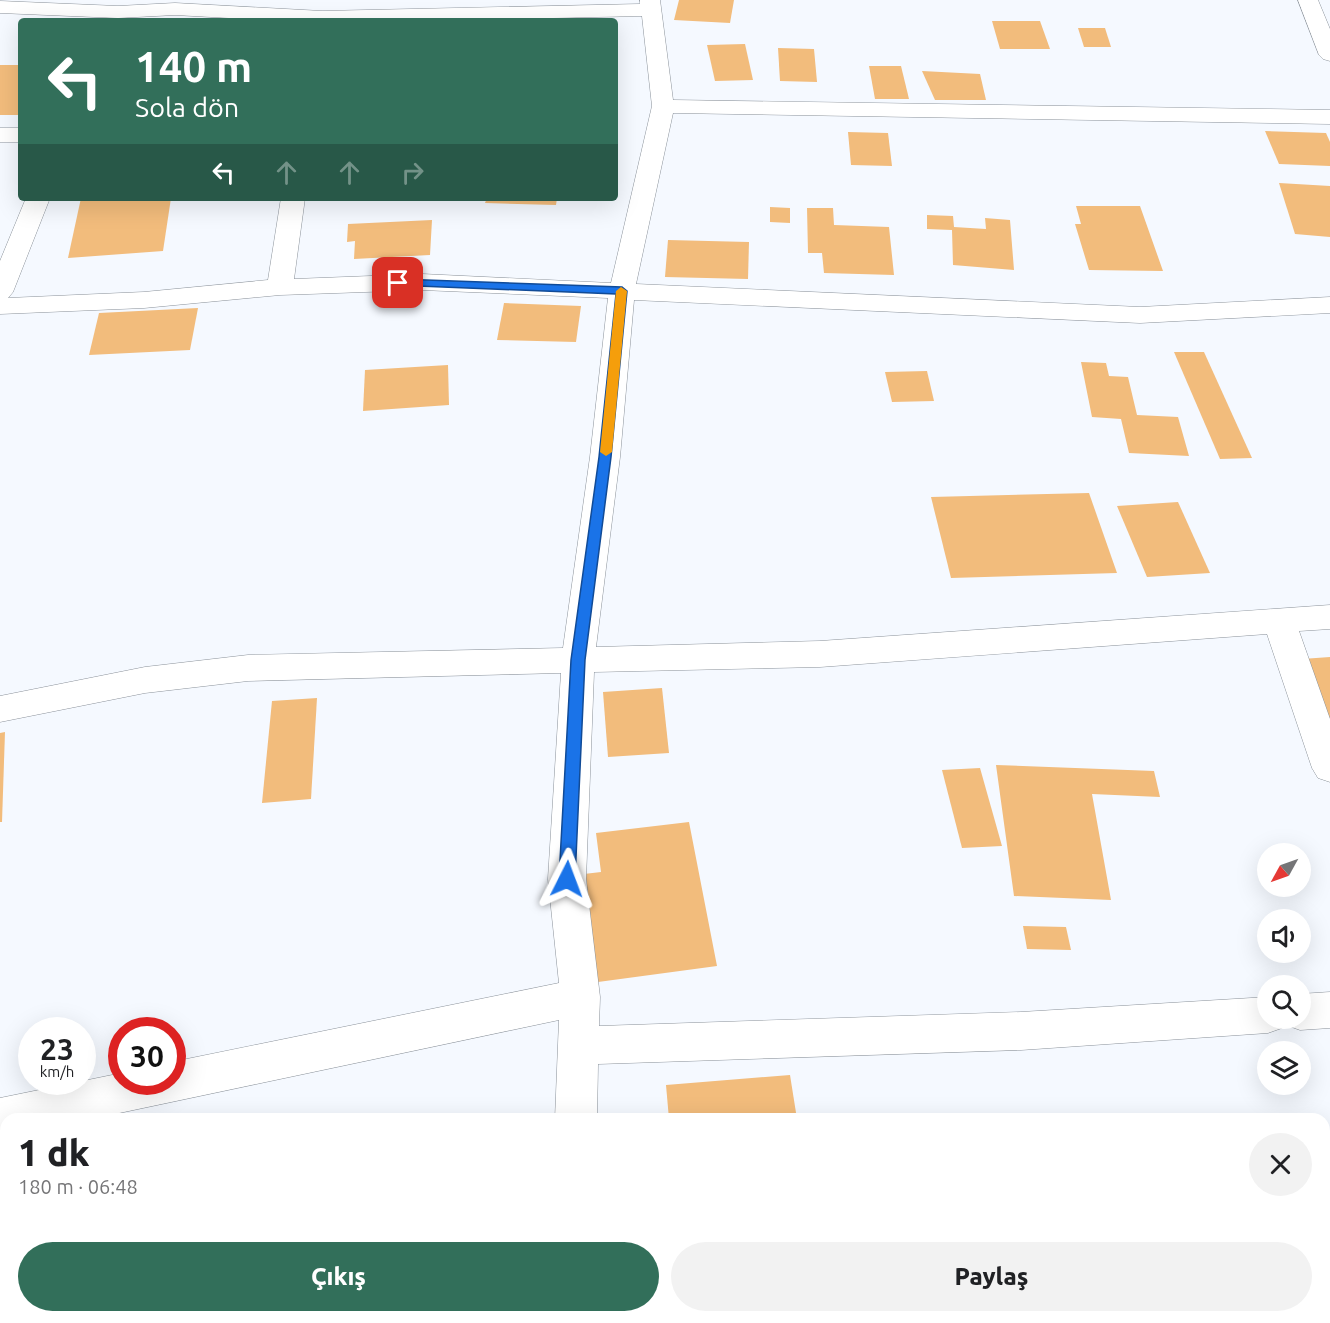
<!DOCTYPE html>
<html lang="tr">
<meta charset="utf-8">
<style>
body{margin:0;font-family:Ubuntu,sans-serif;background:#f2f2f2;color:#202124;height:100vh;display:flex;flex-direction:column;font-size:22px;white-space:nowrap}
*{box-sizing:border-box;margin:0}
p{font-size:20px;color:#757577}
.icon{flex:none;width:33px;height:33px;fill:none;stroke:currentColor;stroke-width:2;stroke-linecap:round;stroke-linejoin:round}
.map{position:relative;flex:1;overflow:hidden}
.sheet{position:absolute;left:0px;top:1113px;width:1330px;height:210px;display:flex;flex-direction:column;background:#fff;border-radius:18px 18px 0 0;box-shadow:0 6px 24px #0002}
.sheet>*{flex:none}
.banner{position:absolute;left:18px;top:18px;width:600px;height:183px;border-radius:6px;box-shadow:0 6px 24px #0002;background:#326f5a;color:#fff;overflow:hidden}
.needle{width:39px;rotate:230deg}
.tools{position:absolute;left:1257px;top:843px;display:grid;gap:12px}
.tools a{display:grid;place-items:center;width:54px;height:54px;border-radius:50%;background:#fff;box-shadow:0 6px 24px #0002;font-size:30px}
.speed{position:absolute;left:18px;top:1017px;display:flex;gap:12px;font-size:30px;font-weight:700;text-align:center}
.speed>*{display:grid;place-content:center;width:78px;height:78px;border-radius:50%;background:#fff;box-shadow:0 6px 24px #0002;line-height:1}
.speed small{font-size:15px;font-weight:400}
.speed .limit{border:9px solid #d22;background:#fff;color:#111}
.pin{position:absolute;display:grid;place-items:center;width:51px;height:51px;color:#fff;margin:-26px;border-radius:12px;box-shadow:0 3px 9px #0006}
.me{position:absolute;width:66px;margin:-33px;rotate:3deg;stroke-linejoin:round;filter:drop-shadow(0 0 4px #0008)}
.turn{display:flex;align-items:center;gap:21px;height:126px;padding:0 18px;font-size:27px}
.turn .icon{width:78px;height:78px;stroke-width:2.5}
.turn b{display:block;font-size:42px;line-height:51px}
.lanes{display:flex;align-items:center;height:57px;padding:0 18px;background:#0003;justify-content:center;gap:30px;direction:ltr}
.lanes .off{opacity:.35}
.round{display:grid;place-items:center;flex:none;width:63px;height:63px;border-radius:32px;background:#f2f2f2}
.head{display:flex;align-items:center;justify-content:space-between;height:102px;padding:0 18px}
h1{font-size:36px;font-weight:800;line-height:45px}
.action{display:flex;gap:12px;margin-top:auto;padding:12px 18px}
.action a{flex:1;height:69px;border-radius:36px;background:#326f5a;color:#fff;font-size:24px;font-weight:800;line-height:69px;text-align:center}
.action a+a{background:#f2f2f2;color:#202124}
.map>svg:first-child{display:block}
.building{fill:#f2bc7c}
.lines{fill:none;stroke-linecap:round;stroke-linejoin:round}
.minor-casing{stroke:#8b929a;stroke-width:1}
.minor{fill:#fff;fill-rule:evenodd}
.route{fill:#1a73e8;stroke:#114b97;stroke-width:1.5}
.slow{fill:#f59e0b}
</style>
<div class="map">
<svg width="1330" height="1323" viewBox="0 0 1330 1323">
<rect width="100%" height="100%" fill="#f5f9ff"/>
<g class="building">
<path d="M 679,0 L 734,0 L 730,23 L 674,20 Z"/>
<path d="M 992,21 L 1040,21 L 1050,49 L 1000,49 Z"/>
<path d="M 1078,28 L 1105,28 L 1111,47 L 1084,47 Z"/>
<path d="M 745,44 L 753,80 L 715,81 L 707,45 Z"/>
<path d="M 778,48 L 814,49 L 817,82 L 780,81 Z"/>
<rect x="0" y="65" width="21" height="50"/>
<path d="M 869,66 L 901,66 L 909,99 L 875,99 Z"/>
<path d="M 922,71 L 980,74 L 986,100 L 935,100 Z"/>
<path d="M 1265,131 L 1326,133 L 1330,142 L 1330,166 L 1279,164 Z"/>
<path d="M 848,132 L 888,133 L 892,166 L 851,165 Z"/>
<path d="M 1279,183 L 1330,186 L 1330,237 L 1295,234 Z"/>
<path d="M 81,198 L 171,198 L 163,251 L 68,258 Z"/>
<path d="M 487,198 L 557,198 L 556,205 L 485,203 Z"/>
<path d="M 1076,206 L 1140,206 L 1163,271 L 1089,270 L 1075,224 L 1081,224 Z"/>
<path d="M 770,207 L 790,208 L 790,223 L 770,222 Z"/>
<path d="M 807,208 L 833,208 L 834,225 L 889,227 L 894,275 L 824,273 L 822,253 L 808,253 Z"/>
<path d="M 927,215 L 953,216 L 954,227 L 986,229 L 985,218 L 1010,220 L 1014,270 L 953,265 L 952,230 L 927,229 Z"/>
<path d="M 432,220 L 430,255 L 354,259 L 355,241 L 347,242 L 348,224 Z"/>
<path d="M 668,240 L 749,242 L 748,279 L 665,277 Z"/>
<path d="M 504,303 L 581,306 L 576,342 L 497,340 Z"/>
<path d="M 198,308 L 190,350 L 89,355 L 99,313 Z"/>
<path d="M 1174,352 L 1204,352 L 1252,458 L 1220,459 Z"/>
<path d="M 1081,362 L 1106,363 L 1109,376 L 1128,377 L 1137,415 L 1178,417 L 1189,456 L 1129,453 L 1121,419 L 1092,417 Z"/>
<path d="M 448,365 L 449,405 L 363,411 L 365,370 Z"/>
<path d="M 927,371 L 934,401 L 892,402 L 885,372 Z"/>
<path d="M 1089,493 L 1117,573 L 951,578 L 931,497 Z"/>
<path d="M 1178,502 L 1210,573 L 1147,577 L 1117,506 Z"/>
<path d="M 1330,657 L 1330,719 L 1302,659 Z"/>
<path d="M 662,688 L 669,753 L 608,757 L 603,692 Z"/>
<path d="M 317,698 L 311,799 L 262,803 L 272,701 Z"/>
<path d="M 5,732 L 2,822 L 0,822 L 0,733 Z"/>
<path d="M 996,765 L 1154,771 L 1160,797 L 1092,794 L 1111,900 L 1014,896 Z"/>
<path d="M 980,768 L 1002,846 L 962,848 L 942,770 Z"/>
<path d="M 689,822 L 717,966 L 598,982 L 584,874 L 601,872 L 596,833 Z"/>
<path d="M 1023,926 L 1066,927 L 1071,950 L 1027,949 Z"/>
<path d="M 790,1075 L 797,1119 L 669,1119 L 666,1085 Z"/>
<path d="M 41,1317 L 251,1317 L 251,1323 L 40,1323 Z"/>
</g>
<g class="lines">
<defs>
<g id="minor">
<path d="M 640,0 L 660,0 L 673,100 L 1330,110 L 1330,124 L 673,113 L 636,284 L 1140,307 L 1330,297 L 1330,313 L 1140,323 L 634,300 L 620,457 L 596,647 L 820,641 L 1330,605 L 1330,629 L 1299,631 L 1330,719 L 1330,782 L 1318,778 L 1312,768 L 1267,634 L 820,667 L 594,672 L 586,879 L 600,997 L 599,1026 L 1021,1012 L 1268,997 L 1268,1018 L 1300,1018 L 1300,994 L 1330,992 L 1330,1028 L 1300,1030 L 1286,1025 L 1285,1022 L 1282,1028 L 1268,1033 L 1021,1050 L 598,1064 L 597,1119 L 555,1119 L 559,1020 L 91,1119 L 6,1119 L 6,1137 L 0,1138 L 0,1098 L 122,1073 L 122,1082 L 172,1082 L 172,1062 L 559,983 L 548,879 L 561,673 L 248,681 L 145,693 L 0,722 L 0,696 L 145,667 L 248,655 L 563,648 L 590,457 L 608,298 L 422,290 L 280,295 L 144,308 L 0,314 L 0,261 L 26,198 L 50,198 L 13,292 L 8,298 L 144,292 L 268,280 L 281,198 L 305,198 L 294,279 L 422,274 L 611,283 L 652,106 L 642,16 L 422,21 L 283,21 L 175,15 L 118,18 L 0,13 L 0,1 L 118,6 L 175,3 L 322,11 L 640,4 Z"/>
<path d="M 1298,0 L 1318,0 L 1330,29 L 1330,61 L 1323,59 L 1319,55 Z"/>
<rect x="0" y="128" width="21" height="14"/>
<path d="M 6,1239 L 6,1297 L 0,1299 L 0,1241 Z"/>
<rect x="546" y="1317" width="46" height="6"/>
</g>
</defs>
<use href="#minor" class="minor-casing"/>
<use href="#minor" class="minor"/>
</g>
<path class="route" d="M 398,279 L 622,287 L 627,291 L 611,457 L 585,660 L 575,879 L 572,884 L 567,886 L 561,884 L 559,879 L 571,660 L 599,457 L 616,294 L 394,285 L 393,283 Z"/>
<path class="slow" d="M 621,287 L 627,291 L 612,452 L 606,456 L 600,452 L 616,291 Z"/>
</svg>
<div class="tools">
<a><svg class="needle" viewBox="-14 -14 28 28"><path d="M0-13l5 13h-10z" fill="#e53935"/><path d="M0 13l5-13h-10z" fill="#757577"/></svg></a>
<a><svg class="icon" aria-label="sound" viewBox="0 0 24 24"><path d="M4 9h4l5-4v14l-5-4H4zM17 9q2 3 0 6"/></svg></a>
<a><svg class="icon" aria-label="search" viewBox="0 0 24 24"><circle cx="10" cy="10" r="6"/><path d="M15 15l6 6"/></svg></a>
<a><svg class="icon" aria-label="layers" viewBox="0 0 24 24"><path d="M12 4l9 5-9 5-9-5zM3 14l9 5 9-5"/></svg></a>
</div>
<div class="speed"><div>23<small>km/h</small></div><div class="limit">30</div></div>
<div class="pin" style="left:398px;top:283px;background:#d93025"><svg class="icon" aria-label="arrive" viewBox="0 0 24 24"><path d="M6 21V4h12l-3 4 3 4H6"/></svg></div>
<svg class="me" style="left:567px;top:879px" viewBox="-20 -20 40 40"><path d="M0-17L14 15 0 8-14 15z" fill="#1a73e8" stroke="#fff" stroke-width="4"/></svg>
<div class="banner">
<div class="turn"><svg class="icon" aria-label="left" viewBox="0 0 24 24"><path d="M17 20v-9H6M10 6l-5 5 5 5"/></svg><div><b>140 m</b>Sola dön</div></div>
<div class="lanes"><svg class="icon" aria-label="left" viewBox="0 0 24 24"><path d="M17 20v-9H6M10 6l-5 5 5 5"/></svg><svg class="icon off" aria-label="ahead" viewBox="0 0 24 24"><path d="M12 20V5M6 11l6-6 6 6"/></svg><svg class="icon off" aria-label="ahead" viewBox="0 0 24 24"><path d="M12 20V5M6 11l6-6 6 6"/></svg><svg class="icon off" aria-label="right" viewBox="0 0 24 24"><path d="M7 20v-9h11M14 6l5 5-5 5"/></svg></div>
</div>
<section class="sheet">
<div class="head"><div><h1>1 dk</h1><p>180 m · 06:48</p></div><a class="round"><svg class="icon" aria-label="close" viewBox="0 0 24 24"><path d="M6 6l12 12M18 6L6 18"/></svg></a></div>
<div class="action"><a>Çıkış</a><a>Paylaş</a></div>
</section>
</div>
